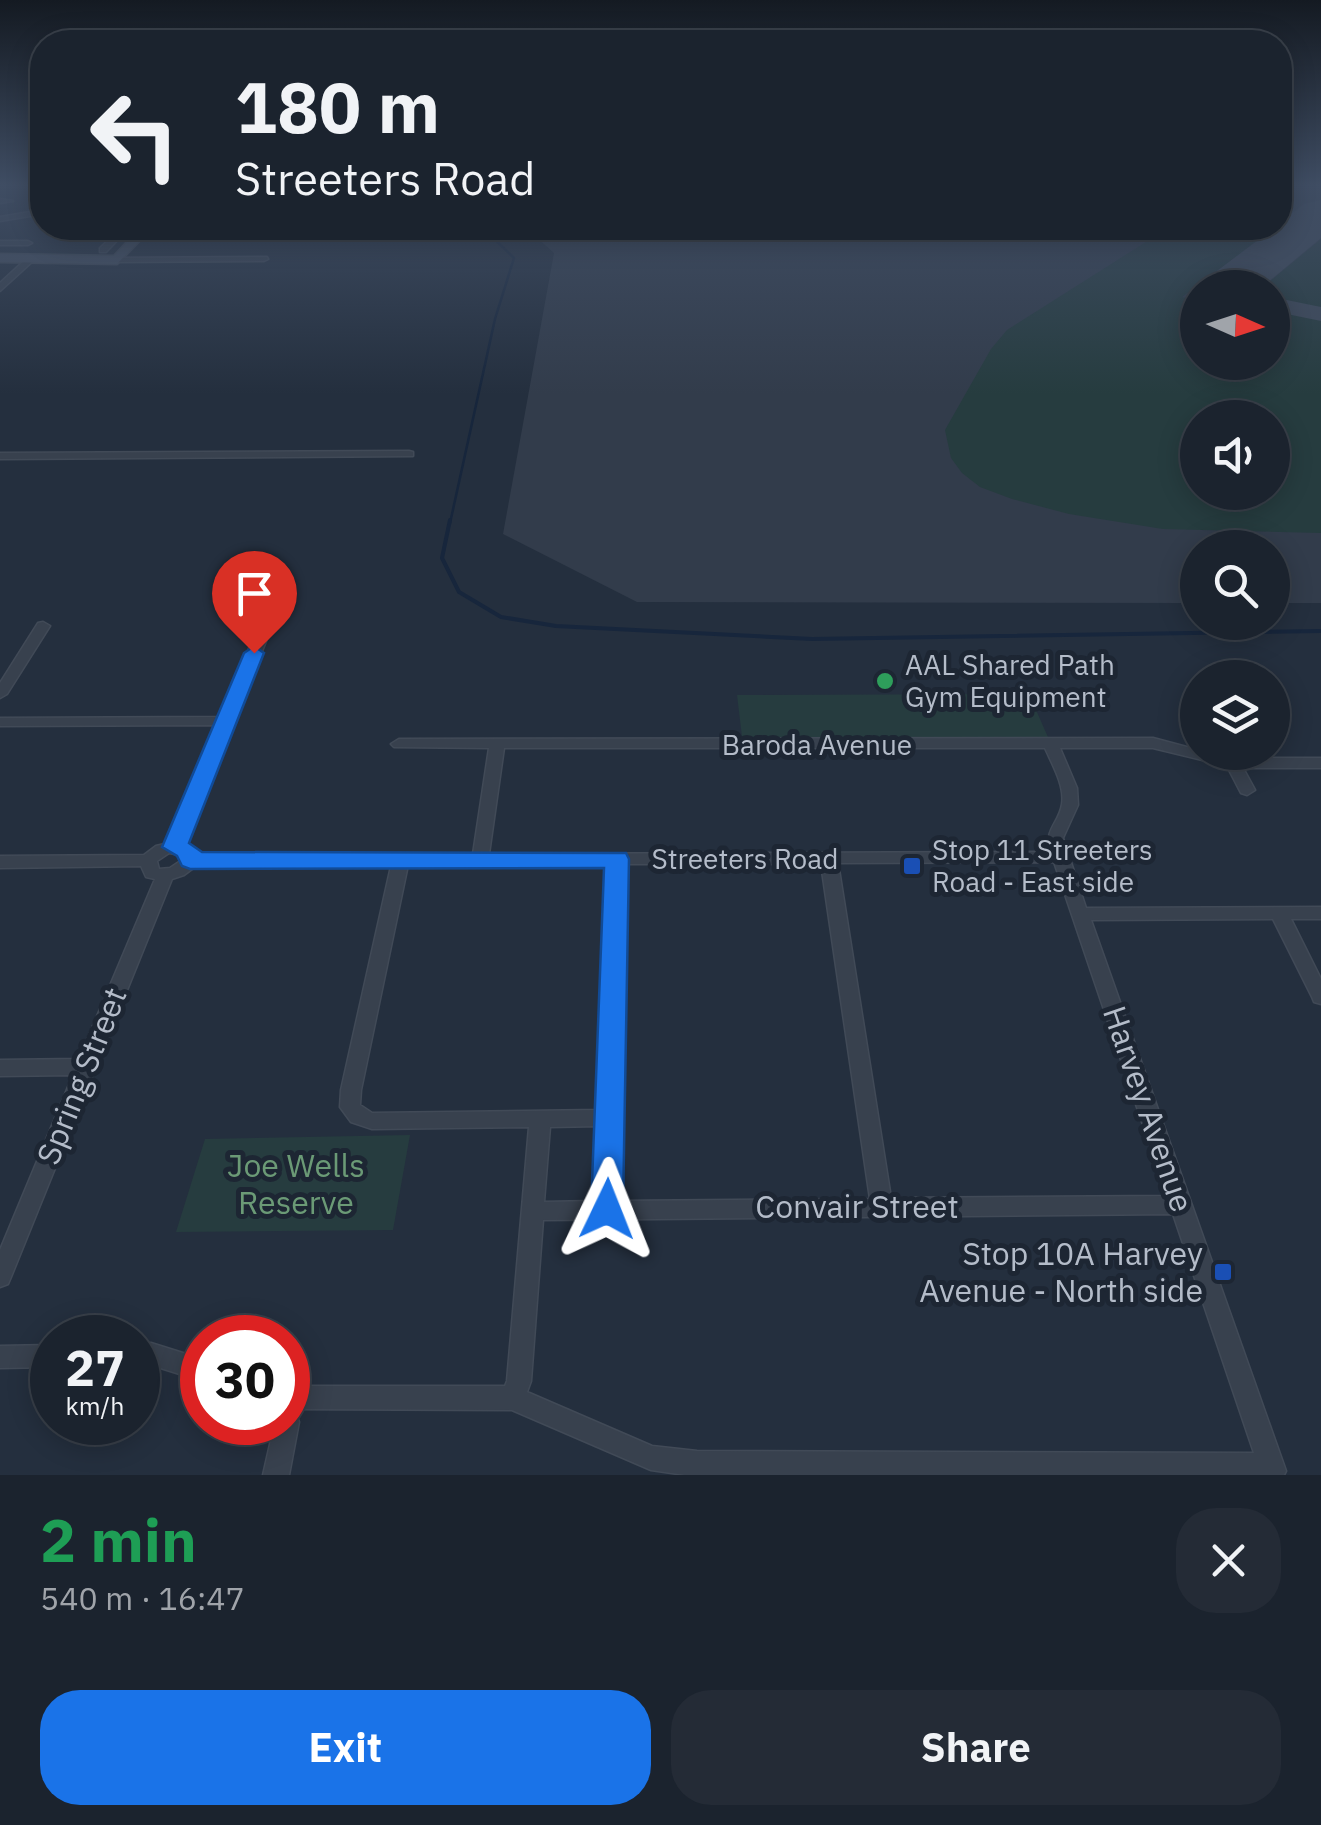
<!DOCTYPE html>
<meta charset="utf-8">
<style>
body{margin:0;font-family:"IBM Plex Sans",sans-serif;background:#242b36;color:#f1f3f6;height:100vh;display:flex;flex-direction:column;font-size:38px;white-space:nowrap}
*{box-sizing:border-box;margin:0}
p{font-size:32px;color:#a0a4aa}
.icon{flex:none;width:55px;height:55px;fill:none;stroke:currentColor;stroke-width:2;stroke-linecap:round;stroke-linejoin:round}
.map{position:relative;height:1475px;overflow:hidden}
.drawer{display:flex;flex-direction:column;background:#1b232e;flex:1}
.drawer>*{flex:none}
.hud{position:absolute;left:30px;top:30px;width:1262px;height:210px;border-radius:40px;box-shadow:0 5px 25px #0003,0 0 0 2px #39404a;background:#1b232e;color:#f1f3f6;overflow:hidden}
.needle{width:65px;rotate:93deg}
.tools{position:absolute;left:1180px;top:270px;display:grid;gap:20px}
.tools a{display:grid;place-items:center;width:110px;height:110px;border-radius:50%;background:#1b232e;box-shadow:0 5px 25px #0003,0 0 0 2px #39404a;font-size:50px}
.speed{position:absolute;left:30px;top:1315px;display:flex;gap:20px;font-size:50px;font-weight:700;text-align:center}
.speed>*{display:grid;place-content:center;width:130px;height:130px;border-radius:50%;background:#1b232e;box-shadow:0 5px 25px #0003,0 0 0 2px #39404a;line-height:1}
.speed small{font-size:25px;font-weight:400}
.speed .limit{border:15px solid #d22;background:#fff;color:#111}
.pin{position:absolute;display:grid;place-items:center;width:85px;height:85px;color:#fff;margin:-102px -42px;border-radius:50% 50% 50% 0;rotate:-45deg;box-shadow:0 0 10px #0007}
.pin .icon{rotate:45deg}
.me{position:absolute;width:110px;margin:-55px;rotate:2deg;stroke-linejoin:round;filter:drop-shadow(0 0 8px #0008)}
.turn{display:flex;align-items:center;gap:35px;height:210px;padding:0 40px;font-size:45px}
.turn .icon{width:130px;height:130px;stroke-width:2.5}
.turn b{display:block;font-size:70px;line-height:85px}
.round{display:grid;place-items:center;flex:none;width:105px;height:105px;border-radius:40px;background:#242b36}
.overview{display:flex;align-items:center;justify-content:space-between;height:170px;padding:0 40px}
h1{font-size:60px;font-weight:700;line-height:75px;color:#1e9e55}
.cta{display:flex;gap:20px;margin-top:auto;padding:20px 40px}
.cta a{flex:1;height:115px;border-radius:40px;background:#1a73e8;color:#fff;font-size:40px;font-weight:700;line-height:115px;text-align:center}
.cta a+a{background:#242b36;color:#f1f3f6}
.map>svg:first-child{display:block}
.airport{fill:#323c4b;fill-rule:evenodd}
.green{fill:#263c3f;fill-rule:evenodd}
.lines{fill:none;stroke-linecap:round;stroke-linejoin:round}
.stream-far1{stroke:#17263c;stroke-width:2.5}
.stream{stroke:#17263c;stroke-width:4}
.taxiway{fill:#3f4a5a;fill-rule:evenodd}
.runway{fill:#3f4a5a;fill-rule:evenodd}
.street-casing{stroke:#414a57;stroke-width:3}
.secondary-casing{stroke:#414a57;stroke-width:3}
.street{fill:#38414e;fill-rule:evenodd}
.secondary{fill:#465061;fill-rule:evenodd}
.route{fill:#1a73e8;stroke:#114b97;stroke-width:2.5}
.leisure-dot{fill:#2e9e5b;stroke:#1d2633;stroke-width:4}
.transit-dot{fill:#1a4fb4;stroke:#1d2633;stroke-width:4}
.labels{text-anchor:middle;stroke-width:10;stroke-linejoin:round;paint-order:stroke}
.poi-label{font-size:28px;fill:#b4bcc9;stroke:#1d2633;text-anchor:start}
.street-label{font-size:28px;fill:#b4bcc9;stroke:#1d2633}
.near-street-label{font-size:32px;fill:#b4bcc9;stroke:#1d2633}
.near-park-label{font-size:32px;fill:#6b9a76;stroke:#1d2633}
.near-poi-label{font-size:32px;fill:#b4bcc9;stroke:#1d2633;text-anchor:end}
</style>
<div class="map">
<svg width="1321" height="1475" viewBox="0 0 1321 1475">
<rect width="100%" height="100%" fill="#242f3e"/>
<path class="airport" d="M 1280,187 L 1321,187 L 1321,603 L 1273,603 L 1272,548 L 1198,548 L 1197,603 L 637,602 L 503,534 L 554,253 L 526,228 L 1280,228 ZM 1198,288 L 1272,288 L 1272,362 L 1198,362 ZM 1198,418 L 1272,418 L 1272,492 L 1198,492 Z"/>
<g class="green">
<path d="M 1168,228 L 1275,228 L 1182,297 L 1197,301 L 1198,362 L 1272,362 L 1273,309 L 1321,319 L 1321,533 L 1163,529 L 1069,514 L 1012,499 L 980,487 L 962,473 L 951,458 L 945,430 L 991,349 L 1007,330 ZM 1198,418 L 1272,418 L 1272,492 L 1198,492 Z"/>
<path d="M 1321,239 L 1321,309 L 1273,298 L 1272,288 L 1263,287 Z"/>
<path d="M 1029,694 L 1051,744 L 743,745 L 737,695 Z"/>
<path d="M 410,1135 L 393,1230 L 176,1232 L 205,1139 Z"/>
</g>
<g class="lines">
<path class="stream-far1" d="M 450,523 L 495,319 L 514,258 L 483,228"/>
<path class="stream" d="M 450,520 L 442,558 L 459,592 L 501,617 L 556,626 L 812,639 L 1321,631"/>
<g class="taxiway">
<path d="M 1237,274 L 1245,275 L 1249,288 L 1227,288 L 1229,275 Z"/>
<path d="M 1272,297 L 1321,307 L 1321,321 L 1272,311 Z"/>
</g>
<path class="runway" d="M 1321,200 L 1321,238 L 1261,288 L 1202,288 L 1209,277 L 1274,228 L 1280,228 L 1280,223 L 1304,204 Z"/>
<defs>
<g id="street">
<path d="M 0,199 L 13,201 L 0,203 Z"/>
<path d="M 42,210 L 42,214 L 0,221 L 0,217 Z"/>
<path d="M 121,228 L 129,228 L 106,252 L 100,252 L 100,248 Z"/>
<path d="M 0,241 L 28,241 L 32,243 L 28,245 L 0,245 Z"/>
<path d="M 267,257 L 268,259 L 264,261 L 117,262 L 113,260 L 117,258 Z"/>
<path d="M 26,259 L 33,261 L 0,291 L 0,283 Z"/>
<path d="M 409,451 L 413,452 L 413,456 L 0,459 L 0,453 Z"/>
<path d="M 268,615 L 275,619 L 184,844 L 195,848 L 198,855 L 473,854 L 489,748 L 394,747 L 391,744 L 399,739 L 1153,738 L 1198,750 L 1198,752 L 1209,752 L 1233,758 L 1321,758 L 1321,768 L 1243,768 L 1255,790 L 1247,795 L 1241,793 L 1227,766 L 1153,748 L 1060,748 L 1077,788 L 1078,805 L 1063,838 L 1086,908 L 1321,907 L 1321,919 L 1291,919 L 1321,979 L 1321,1004 L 1314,1002 L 1312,997 L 1273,919 L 1091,920 L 1286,1471 L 1284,1475 L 685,1475 L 651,1470 L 512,1410 L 288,1409 L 288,1386 L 505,1386 L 507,1381 L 529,1127 L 372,1129 L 351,1122 L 340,1107 L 341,1090 L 391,866 L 196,866 L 184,875 L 172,879 L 11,1277 L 8,1284 L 0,1287 L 0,1250 L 73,1075 L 0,1076 L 0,1060 L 79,1059 L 155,879 L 146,877 L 141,866 L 0,868 L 0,856 L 144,855 L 156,846 L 169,843 L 217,725 L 0,726 L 0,718 L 221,717 L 261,619 ZM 504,748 L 1045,748 C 1052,764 1065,786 1062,804 C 1059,824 1044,828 1050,852 L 489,854 ZM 169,853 L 181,855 L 182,860 L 170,868 L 159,869 L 157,861 ZM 1054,862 L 1167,1196 L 891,1198 L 838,863 ZM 625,864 L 821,864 L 870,1199 L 618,1201 ZM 408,865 L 608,865 L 600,1110 L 372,1113 L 360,1105 L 361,1090 ZM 599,1126 L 596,1201 L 544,1202 L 550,1127 ZM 1173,1214 L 1254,1453 L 697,1451 L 652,1446 L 527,1392 L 531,1381 L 543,1220 Z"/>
<path d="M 43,622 L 50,626 L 7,694 L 0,698 L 0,683 L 38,623 Z"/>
<path d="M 138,1343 L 151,1343 L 202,1359 L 202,1381 L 151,1365 L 138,1365 Z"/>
<path d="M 52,1345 L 52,1367 L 0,1368 L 0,1346 Z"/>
<path d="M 288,1410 L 296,1414 L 299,1422 L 289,1475 L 263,1475 L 275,1422 L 288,1422 Z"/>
</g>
<path id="secondary" d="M 140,228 L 152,228 L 117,264 L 0,262 L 0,254 L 114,256 Z"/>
</defs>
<use href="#street" class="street-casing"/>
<use href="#secondary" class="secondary-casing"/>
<use href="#street" class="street"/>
<use href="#secondary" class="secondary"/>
</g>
<linearGradient id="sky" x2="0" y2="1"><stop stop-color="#141a22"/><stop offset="0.47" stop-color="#3f4d63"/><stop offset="1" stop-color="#3f4d63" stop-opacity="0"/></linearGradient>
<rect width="1321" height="394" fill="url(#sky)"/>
<path class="route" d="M 254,646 L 264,653 L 189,843 L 202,852 L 626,853 L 629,859 L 623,1209 L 619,1219 L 607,1223 L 595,1219 L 591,1209 L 604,868 L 190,869 L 182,866 L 177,856 L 162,847 L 244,653 Z"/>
<circle class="leisure-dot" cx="885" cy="681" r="10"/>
<g class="transit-dot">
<rect x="902" y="856" width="20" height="20" rx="5"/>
<rect x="1213" y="1262" width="20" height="20" rx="5"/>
</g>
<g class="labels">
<g class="poi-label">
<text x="905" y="675">AAL Shared Path<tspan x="905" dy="32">Gym Equipment</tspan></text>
<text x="932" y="860">Stop 11 Streeters<tspan x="932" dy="32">Road - East side</tspan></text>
</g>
<g class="street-label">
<text x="817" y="755">Baroda Avenue</text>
<text x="745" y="869">Streeters Road</text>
</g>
<g class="near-street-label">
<text transform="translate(82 1076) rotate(-68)" y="11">Spring Street</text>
<text transform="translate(1148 1109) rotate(71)" y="11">Harvey Avenue</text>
<text x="857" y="1218">Convair Street</text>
</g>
<g class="near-park-label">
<text x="296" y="1177">Joe Wells<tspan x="296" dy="37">Reserve</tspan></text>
</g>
<g class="near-poi-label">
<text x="1203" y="1265">Stop 10A Harvey<tspan x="1203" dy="37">Avenue - North side</tspan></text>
</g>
</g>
</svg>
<div class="tools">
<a><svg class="needle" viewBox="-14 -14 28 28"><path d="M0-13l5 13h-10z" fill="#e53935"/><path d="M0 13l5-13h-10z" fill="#a0a4aa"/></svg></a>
<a><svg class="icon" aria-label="sound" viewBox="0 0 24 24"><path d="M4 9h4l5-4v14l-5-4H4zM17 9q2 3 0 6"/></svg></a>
<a><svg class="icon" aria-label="search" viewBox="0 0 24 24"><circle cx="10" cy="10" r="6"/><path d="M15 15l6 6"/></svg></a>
<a><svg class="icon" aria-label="layers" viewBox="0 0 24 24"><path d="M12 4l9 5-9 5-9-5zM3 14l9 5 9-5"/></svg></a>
</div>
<div class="speed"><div>27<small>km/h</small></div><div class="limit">30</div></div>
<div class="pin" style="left:254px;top:653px;background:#d93025"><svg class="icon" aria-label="arrive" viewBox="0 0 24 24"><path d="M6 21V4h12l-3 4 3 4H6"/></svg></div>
<svg class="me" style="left:607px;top:1209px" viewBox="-20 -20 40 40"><path d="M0-17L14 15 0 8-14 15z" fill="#1a73e8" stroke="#fff" stroke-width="4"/></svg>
<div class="hud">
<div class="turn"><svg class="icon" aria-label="left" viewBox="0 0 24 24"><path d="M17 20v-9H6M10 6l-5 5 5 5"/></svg><div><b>180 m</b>Streeters Road</div></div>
</div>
</div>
<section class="drawer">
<div class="overview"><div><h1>2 min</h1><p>540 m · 16:47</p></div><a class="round"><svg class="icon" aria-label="close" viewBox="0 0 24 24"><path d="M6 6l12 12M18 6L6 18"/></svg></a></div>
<div class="cta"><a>Exit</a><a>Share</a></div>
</section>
